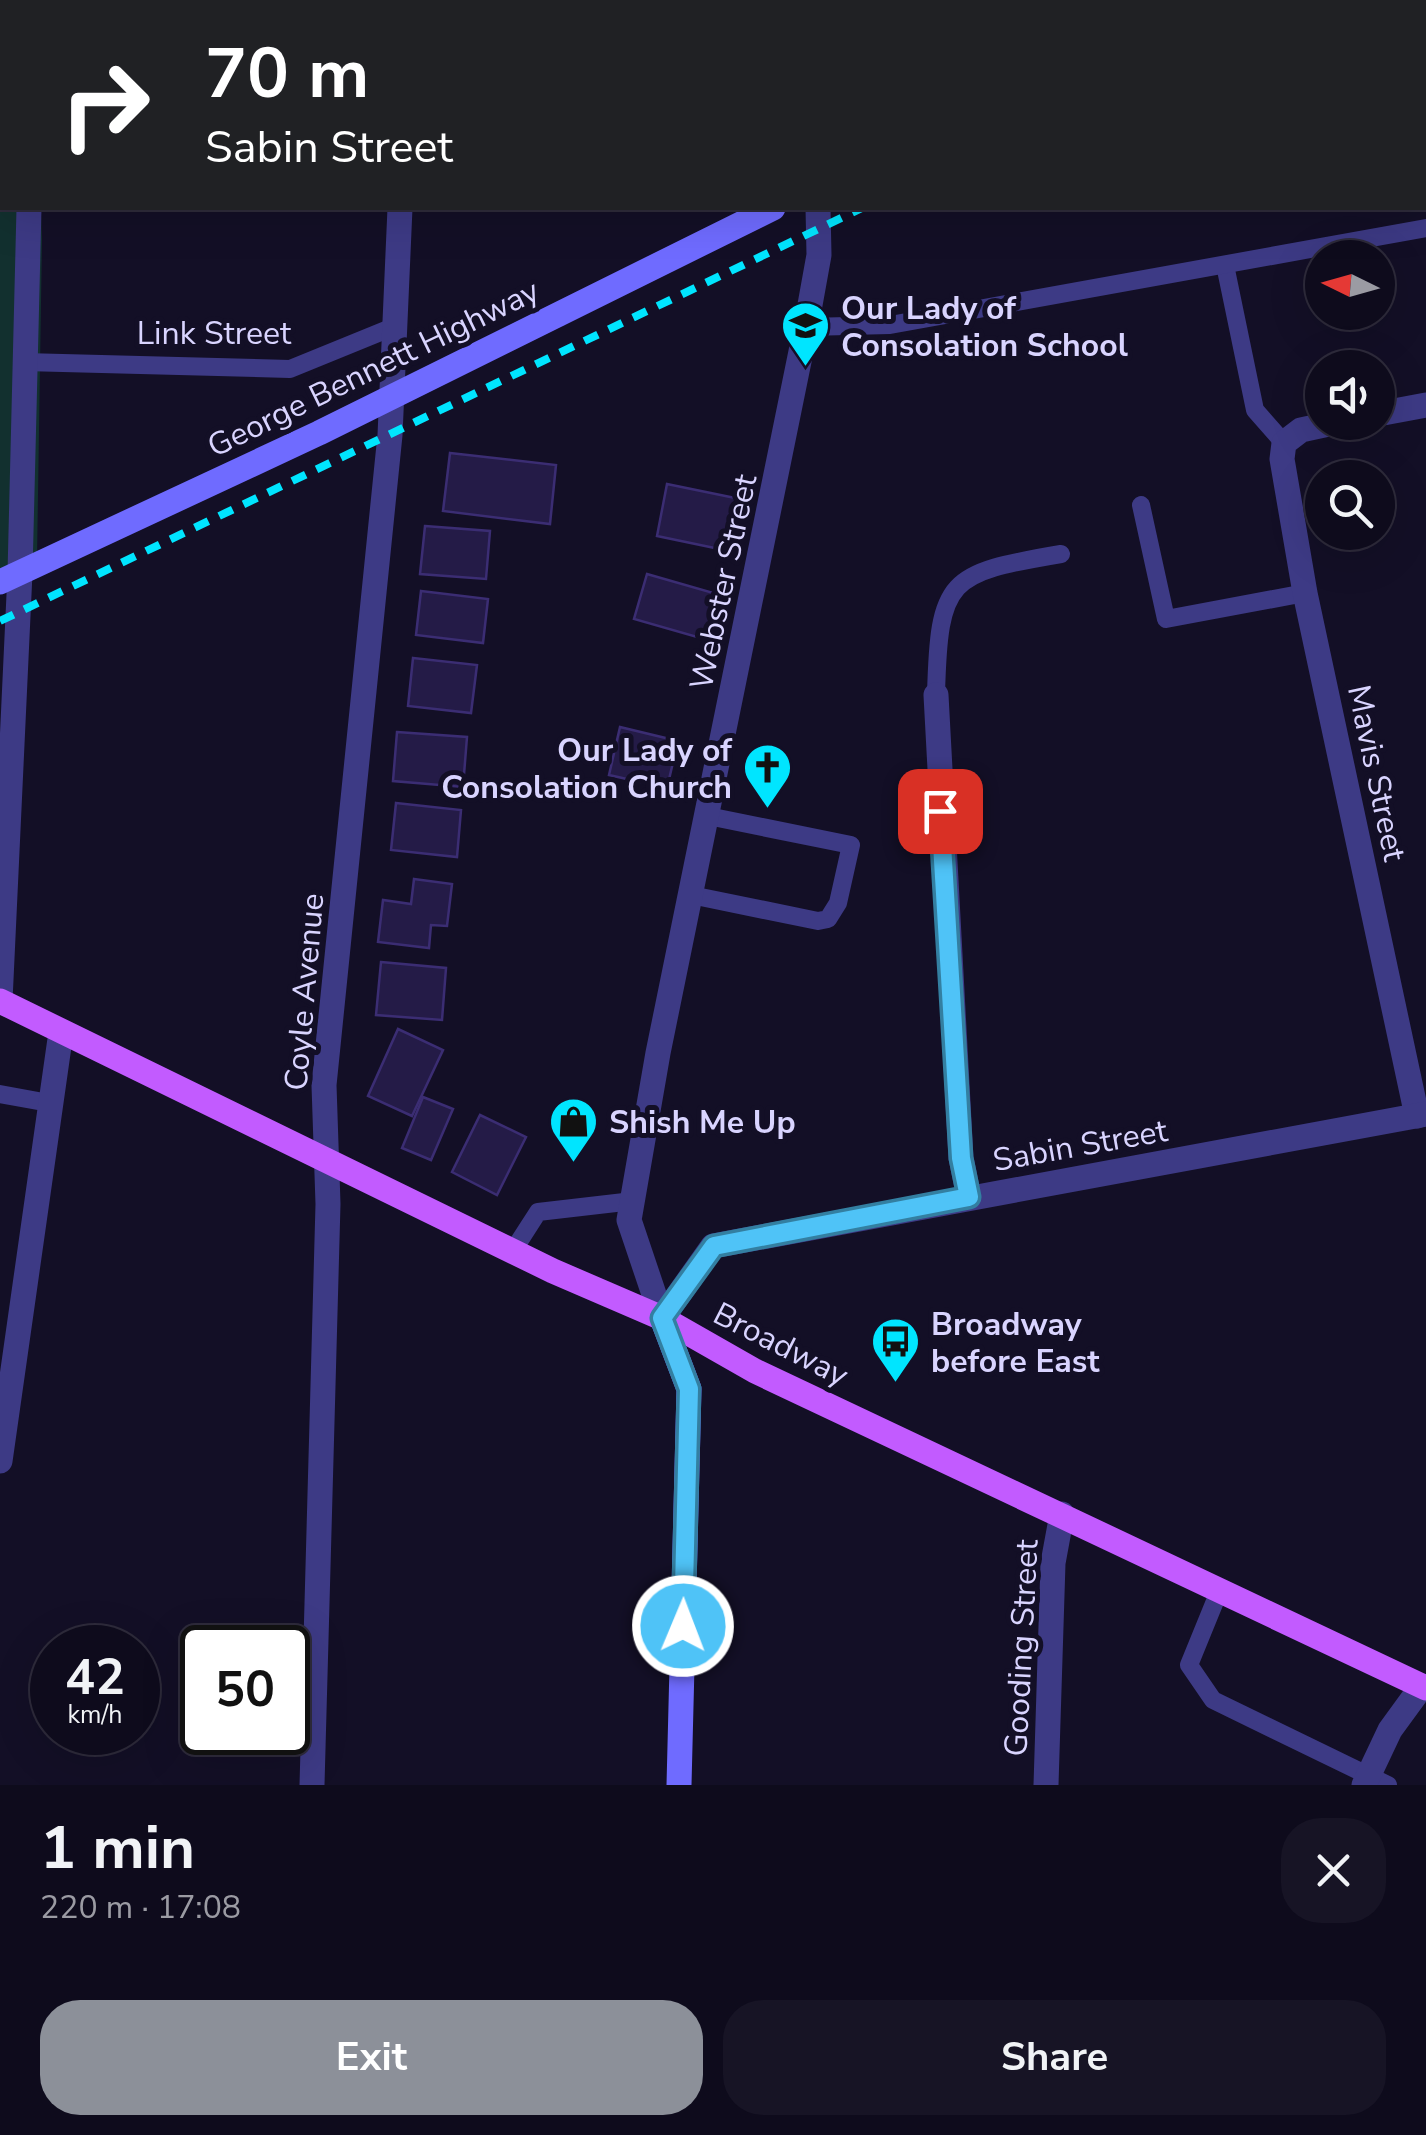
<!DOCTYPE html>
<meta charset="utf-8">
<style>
body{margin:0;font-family:"Nunito Sans",sans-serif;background:#171425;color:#f1f3f6;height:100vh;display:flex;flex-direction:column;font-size:38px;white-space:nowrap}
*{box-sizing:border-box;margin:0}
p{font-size:32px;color:#9b9ba3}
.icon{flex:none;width:55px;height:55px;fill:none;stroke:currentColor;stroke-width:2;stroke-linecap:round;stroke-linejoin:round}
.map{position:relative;height:1785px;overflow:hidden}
.details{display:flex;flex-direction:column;background:#0e0b1c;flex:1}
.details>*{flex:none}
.guide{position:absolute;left:0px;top:0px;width:1428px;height:210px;box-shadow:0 10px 40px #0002,0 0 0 2px #2e2b3b;background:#202124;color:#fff;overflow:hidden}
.needle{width:65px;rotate:275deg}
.tools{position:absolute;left:1305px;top:240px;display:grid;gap:20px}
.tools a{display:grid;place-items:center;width:90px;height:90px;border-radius:50%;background:#0e0b1c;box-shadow:0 10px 40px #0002,0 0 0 2px #2e2b3b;font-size:50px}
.speed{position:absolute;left:30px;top:1625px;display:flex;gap:20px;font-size:50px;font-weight:700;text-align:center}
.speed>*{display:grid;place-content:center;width:130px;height:130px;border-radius:50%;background:#0e0b1c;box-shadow:0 10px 40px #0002,0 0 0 2px #2e2b3b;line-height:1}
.speed small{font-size:25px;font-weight:400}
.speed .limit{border:5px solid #111;border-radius:15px;background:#fff;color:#111}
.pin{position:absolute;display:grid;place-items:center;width:85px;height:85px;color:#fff;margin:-42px;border-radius:20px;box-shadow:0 5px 15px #0006}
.me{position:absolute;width:110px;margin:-55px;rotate:1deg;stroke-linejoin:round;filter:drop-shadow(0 0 8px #0008)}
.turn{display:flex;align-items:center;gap:35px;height:210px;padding:0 40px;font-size:45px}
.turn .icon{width:130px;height:130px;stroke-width:2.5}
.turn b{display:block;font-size:70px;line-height:85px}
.round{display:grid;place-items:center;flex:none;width:105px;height:105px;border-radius:40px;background:#171425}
.summary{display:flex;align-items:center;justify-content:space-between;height:170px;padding:0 40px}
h1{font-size:60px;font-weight:700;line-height:75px}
.primary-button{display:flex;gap:20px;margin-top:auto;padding:20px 40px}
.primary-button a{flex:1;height:115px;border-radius:40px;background:#8c9099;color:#fff;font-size:40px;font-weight:700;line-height:115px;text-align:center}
.primary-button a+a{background:#171425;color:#f1f3f6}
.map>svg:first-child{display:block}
.green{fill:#12302f}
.building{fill:#241b47;stroke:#3b2d73;stroke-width:2.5}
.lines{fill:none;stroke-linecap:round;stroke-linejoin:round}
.lane{stroke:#3d3a85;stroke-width:18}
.street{stroke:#3d3a85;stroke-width:25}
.secondary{stroke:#6f6bff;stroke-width:25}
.primary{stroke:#c25bff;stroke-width:25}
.rail{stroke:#00e5ff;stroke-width:8;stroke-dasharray:15 12;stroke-linecap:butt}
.route-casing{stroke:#337fa1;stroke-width:25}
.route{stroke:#4fc3f7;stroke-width:18}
.labels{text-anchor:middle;stroke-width:10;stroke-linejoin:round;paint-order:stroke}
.poi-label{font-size:32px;font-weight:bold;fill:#d9d4ff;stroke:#130f26;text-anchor:start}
.street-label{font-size:32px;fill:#d9d4ff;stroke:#130f26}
</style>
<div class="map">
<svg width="1426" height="1785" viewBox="0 0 1426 1785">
<rect width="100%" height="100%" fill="#130f26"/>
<path class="green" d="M 0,176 L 1,210 L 41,215 L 42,239 L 37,559 L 0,587 Z"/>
<g class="building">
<path d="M 450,453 L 556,465 L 550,524 L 443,511 Z"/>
<path d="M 667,484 L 740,499 L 729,551 L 657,536 Z"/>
<path d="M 425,526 L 490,531 L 486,579 L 420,574 Z"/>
<path d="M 647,574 L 717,594 L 704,639 L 634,619 Z"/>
<path d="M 421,591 L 488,599 L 483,643 L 416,635 Z"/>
<path d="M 413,658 L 477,665 L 471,713 L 408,706 Z"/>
<path d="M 620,727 L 678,741 L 667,788 L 609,775 Z"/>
<path d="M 397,732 L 467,737 L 463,787 L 393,781 Z"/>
<path d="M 396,803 L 461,810 L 457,857 L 391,850 Z"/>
<path d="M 414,879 L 452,884 L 447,926 L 431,925 L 429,948 L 378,942 L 383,900 L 411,904 Z"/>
<path d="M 381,962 L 446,968 L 442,1020 L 376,1015 Z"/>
<path d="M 398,1029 L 443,1050 L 412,1116 L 368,1096 Z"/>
<path d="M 423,1097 L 453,1109 L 431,1160 L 402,1148 Z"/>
<path d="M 480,1115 L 526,1137 L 497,1195 L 452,1172 Z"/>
</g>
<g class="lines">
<g class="lane">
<path d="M 1225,265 L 1255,410 L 1284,443"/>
<path d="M 806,327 L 890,325 L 1426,228"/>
<path d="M 24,362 L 290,369 L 398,325"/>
<path d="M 1141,505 L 1166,619 L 1305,593"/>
<path d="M 936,695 C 939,578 948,573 1061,554"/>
<path d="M 691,895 L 818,921 L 828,919 L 838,903 L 851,845 L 708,816"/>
<path d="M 0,1094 L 49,1103"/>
<path d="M 513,1251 L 538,1212 L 633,1201"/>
<path d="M 1220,1589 L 1189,1665 L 1213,1700 L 1388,1785"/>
</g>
<g class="street">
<path d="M 811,0 L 811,2"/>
<path d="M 37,2 L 37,0"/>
<path d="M 405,2 L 406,0"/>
<path d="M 1378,414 L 1426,405"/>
<path d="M 1338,422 L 1301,430 L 1284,443 L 1282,459 L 1305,593 L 1417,1116"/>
<path d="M 936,695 L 961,1158 L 969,1197"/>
<path d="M 0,1001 L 20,573 L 29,208"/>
<path d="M 662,1318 L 629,1220 L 658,1053 L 806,327 L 819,255 L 818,208"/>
<path d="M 662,1318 L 713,1246 L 1426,1114"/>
<path d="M 0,1461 L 61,1032"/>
<path d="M 312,1785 L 328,1204 L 324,1085 L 390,435 L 400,208"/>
<path d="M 1046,1785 L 1053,1563 L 1062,1514"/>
<path d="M 1364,1785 L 1390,1730 L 1422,1686"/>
</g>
<g class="secondary">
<path d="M 1193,2 L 1198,0"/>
<path d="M 0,582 L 319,433 L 773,208"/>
<path d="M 662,1318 L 689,1389 L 679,1785"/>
</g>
<path class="primary" d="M 0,1001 L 553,1271 L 662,1318 L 755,1371 L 1426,1688"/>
<g class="rail">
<path d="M 1290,2 L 1295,0"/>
<path d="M 0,621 L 862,208"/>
</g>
</g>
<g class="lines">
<defs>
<path id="route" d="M 683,1626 L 689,1389 L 662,1318 L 714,1246 L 969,1197 L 961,1158 L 940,811"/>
</defs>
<use href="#route" class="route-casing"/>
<use href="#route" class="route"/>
</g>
<defs>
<symbol id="school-pin" viewBox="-11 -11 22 30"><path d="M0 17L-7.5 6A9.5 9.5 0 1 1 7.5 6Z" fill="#00e5ff" stroke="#130f26"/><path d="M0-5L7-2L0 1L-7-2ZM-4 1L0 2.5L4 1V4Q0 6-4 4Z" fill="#111"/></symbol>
<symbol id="church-pin" viewBox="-11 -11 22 30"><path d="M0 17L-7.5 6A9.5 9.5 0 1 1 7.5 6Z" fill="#00e5ff" stroke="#130f26"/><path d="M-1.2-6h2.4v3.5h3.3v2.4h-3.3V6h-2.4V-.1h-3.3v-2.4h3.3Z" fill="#111"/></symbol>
<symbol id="shop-pin" viewBox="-11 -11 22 30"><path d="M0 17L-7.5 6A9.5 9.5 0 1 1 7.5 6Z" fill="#00e5ff" stroke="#130f26"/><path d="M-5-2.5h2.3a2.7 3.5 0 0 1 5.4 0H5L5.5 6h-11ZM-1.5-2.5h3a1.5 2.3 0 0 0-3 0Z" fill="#111"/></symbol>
<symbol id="bus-pin" viewBox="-11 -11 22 30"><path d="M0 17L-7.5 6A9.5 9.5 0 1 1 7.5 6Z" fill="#00e5ff" stroke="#130f26"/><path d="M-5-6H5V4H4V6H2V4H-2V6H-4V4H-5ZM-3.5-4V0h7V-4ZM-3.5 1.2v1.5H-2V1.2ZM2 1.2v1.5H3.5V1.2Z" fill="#111"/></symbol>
</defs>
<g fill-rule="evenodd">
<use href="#school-pin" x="778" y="298" width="55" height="75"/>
<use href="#church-pin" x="740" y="740" width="55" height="75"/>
<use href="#shop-pin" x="546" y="1094" width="55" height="75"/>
<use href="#bus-pin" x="868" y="1314" width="55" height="75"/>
</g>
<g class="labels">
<g class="poi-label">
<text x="841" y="319">Our Lady of<tspan x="841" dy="37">Consolation School</tspan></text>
<text x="732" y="761" text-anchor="end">Our Lady of<tspan x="732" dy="37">Consolation Church</tspan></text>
<text x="609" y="1133">Shish Me Up</text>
<text x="931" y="1335">Broadway<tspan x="931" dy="37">before East</tspan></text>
</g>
<g class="street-label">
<text x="214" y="344">Link Street</text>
<text transform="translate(373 368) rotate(-26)" y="11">George Bennett Highway</text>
<text transform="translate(723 582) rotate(-78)" y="11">Webster Street</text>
<text transform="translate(1377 773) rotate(78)" y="11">Mavis Street</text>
<text transform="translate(304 992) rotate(-85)" y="11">Coyle Avenue</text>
<text transform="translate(1080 1145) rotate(-10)" y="11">Sabin Street</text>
<text transform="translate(781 1344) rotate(27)" y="11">Broadway</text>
<text transform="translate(1021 1648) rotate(-87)" y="11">Gooding Street</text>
</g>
</g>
</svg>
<div class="tools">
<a><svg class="needle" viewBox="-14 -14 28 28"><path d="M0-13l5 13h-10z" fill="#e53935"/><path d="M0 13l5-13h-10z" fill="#9b9ba3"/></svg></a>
<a><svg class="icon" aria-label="sound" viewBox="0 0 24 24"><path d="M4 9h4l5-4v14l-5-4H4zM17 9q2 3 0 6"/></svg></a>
<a><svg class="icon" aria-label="search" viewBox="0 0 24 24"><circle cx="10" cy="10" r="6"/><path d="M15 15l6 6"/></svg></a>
</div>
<div class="speed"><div>42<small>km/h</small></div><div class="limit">50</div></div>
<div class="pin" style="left:940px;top:811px;background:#d93025"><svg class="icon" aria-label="arrive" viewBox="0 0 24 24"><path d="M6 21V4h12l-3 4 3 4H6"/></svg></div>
<svg class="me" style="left:683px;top:1626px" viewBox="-20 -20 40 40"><circle r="17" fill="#4fc3f7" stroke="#fff" stroke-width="3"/><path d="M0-11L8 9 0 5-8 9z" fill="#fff"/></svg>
<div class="guide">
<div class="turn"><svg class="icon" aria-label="right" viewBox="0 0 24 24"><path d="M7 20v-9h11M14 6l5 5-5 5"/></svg><div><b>70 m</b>Sabin Street</div></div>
</div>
</div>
<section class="details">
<div class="summary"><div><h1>1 min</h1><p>220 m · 17:08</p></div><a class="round"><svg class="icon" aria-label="close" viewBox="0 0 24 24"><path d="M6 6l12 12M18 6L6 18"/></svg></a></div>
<div class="primary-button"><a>Exit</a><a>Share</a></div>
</section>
